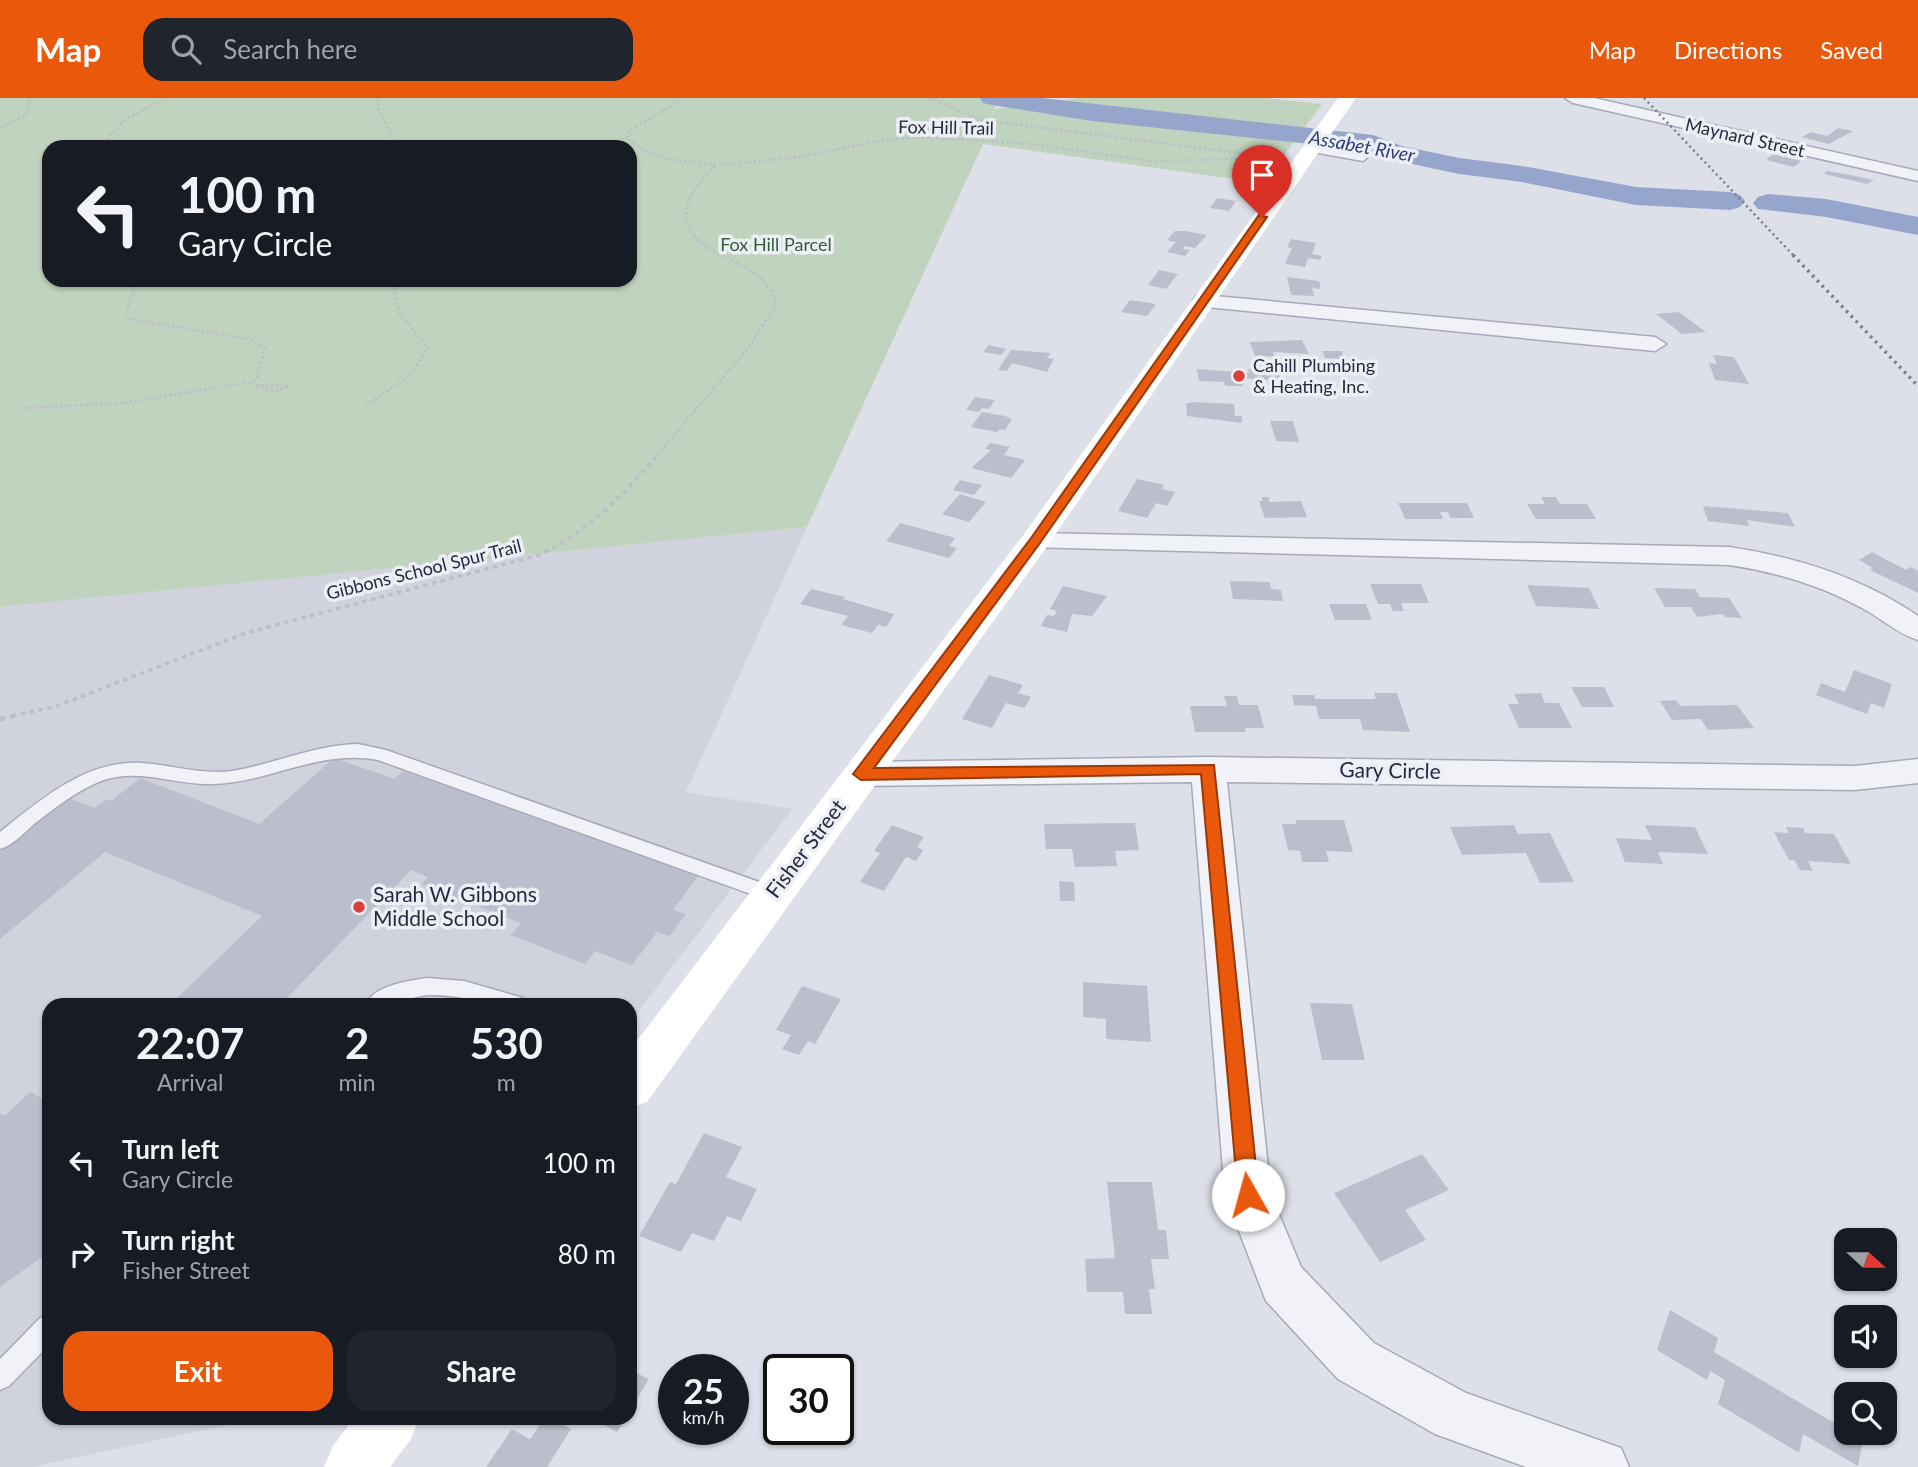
<!DOCTYPE html>
<style>
body{margin:0;font-family:Lato,sans-serif;background:#20242c;color:#f1f3f6;height:100vh;display:flex;flex-direction:column;font-size:26px;white-space:nowrap}
*{box-sizing:border-box;margin:0}
p{font-size:23px;color:#9ea1a6}
.icon{flex:none;width:38px;height:38px;fill:none;stroke:currentColor;stroke-width:2;stroke-linecap:round;stroke-linejoin:round}
.map{position:relative;flex:1;overflow:hidden}
.details{position:absolute;left:42px;top:900px;width:595px;height:427px;display:flex;flex-direction:column;background:#171b24;border-radius:21px;box-shadow:0 2px 5px #0004}
.details>*{flex:none}
.guide{position:absolute;left:42px;top:42px;width:595px;height:147px;border-radius:21px;box-shadow:0 2px 5px #0004;background:#171b24;color:#f1f3f6;overflow:hidden}
.needle{width:46px;rotate:111deg}
.fabs{position:absolute;left:1834px;top:1130px;display:grid;gap:14px}
.fabs a{display:grid;place-items:center;width:63px;height:63px;border-radius:14px;background:#171b24;box-shadow:0 2px 5px #0004;font-size:35px}
.speed{position:absolute;left:658px;top:1256px;display:flex;gap:14px;font-size:35px;font-weight:700;text-align:center}
.speed>*{display:grid;place-content:center;width:91px;height:91px;border-radius:50%;background:#171b24;box-shadow:0 2px 5px #0004;line-height:1}
.speed small{font-size:18px;font-weight:400}
.speed .limit{border:4px solid #111;border-radius:10px;background:#fff;color:#111}
.pin{position:absolute;display:grid;place-items:center;width:60px;height:60px;color:#fff;margin:-72px -30px;border-radius:50% 50% 50% 0;rotate:-45deg;box-shadow:0 0 7px #0007}
.pin .icon{rotate:45deg}
.me{position:absolute;width:77px;margin:-38px;rotate:353deg;stroke-linejoin:round;filter:drop-shadow(0 0 5px #0008)}
.turn{display:flex;align-items:center;gap:24px;height:147px;padding:0 21px;font-size:32px}
.turn .icon{width:91px;height:91px;stroke-width:2.5}
.turn b{display:block;font-size:49px;line-height:60px}
.eta{display:flex;justify-content:space-evenly;align-items:center;height:119px;text-align:center}
.eta b{font-size:42px;font-weight:700;line-height:49px}
.primary-button{display:flex;gap:14px;margin-top:auto;padding:14px 21px}
.primary-button a{flex:1;height:80px;border-radius:21px;background:#ea580c;color:#fff;font-size:28px;font-weight:700;line-height:80px;text-align:center}
.primary-button a+a{background:#20242c;color:#f1f3f6}
ul{padding:0;list-style:none}
li{display:flex;align-items:center;gap:21px;height:91px;padding:0 21px}
li div{flex:1}
li b{display:block;font-size:26px}
li em{font-style:normal}
header{display:flex;align-items:center;gap:42px;box-sizing:border-box;height:98px;padding:0 35px;background:#ea580c;color:#fff}
header strong{font-size:33px}
nav{display:flex;gap:38px;margin-inline-start:auto;font-size:24px}
.search{width:490px;height:63px;background:#20242c;display:flex;align-items:center;gap:18px;box-sizing:border-box;padding:0 24px;border-radius:21px;color:#9ea1a6;font-size:26px}
.map>svg:first-child{display:block}
.built{fill:#d0d2de}
.green{fill:#c0d3be;fill-rule:evenodd}
.lines{fill:none;stroke-linecap:round;stroke-linejoin:round}
.river{fill:#96a5cc;fill-rule:evenodd}
.building{fill:#bbbecc}
.lane-casing{stroke:#a7a9b7;stroke-width:3}
.street-casing{stroke:#a7a9b7;stroke-width:3}
.path-far2{stroke:#bcbec8;stroke-width:2.5;stroke-dasharray:2.5 2.5;stroke-linecap:butt}
.path-far1{stroke:#bcbec8;stroke-width:3.5;stroke-dasharray:4.5 4.5;stroke-linecap:butt}
.path{stroke:#bcbec8;stroke-width:4.5;stroke-dasharray:5 5;stroke-linecap:butt}
.lane{fill:#f1f2f7;fill-rule:evenodd}
.street{fill:#f1f2f7;fill-rule:evenodd}
.secondary{fill:#fff;fill-rule:evenodd}
.rail-far1{stroke:#767b93;stroke-width:2.5;stroke-dasharray:2 3.5;stroke-linecap:butt}
.rail{stroke:#767b93;stroke-width:3.5;stroke-dasharray:2.5 4.5;stroke-linecap:butt}
.route{fill:#ea580c;stroke:#983908;stroke-width:2}
.poi-dot{fill:#d74139;stroke:#edeff6;stroke-width:2.5}
.labels{text-anchor:middle;stroke-width:7;stroke-linejoin:round;paint-order:stroke}
.far-street-label{font-size:18px;fill:#262a41;stroke:#edeff6}
.far-park-label{font-size:18px;fill:#325d33;stroke:#edeff6}
.far-poi-label{font-size:18px;fill:#262a41;stroke:#edeff6;text-anchor:start}
.far-water-label{font-size:19px;font-style:italic;fill:#2d3f77;stroke:#edeff6}
.street-label{font-size:21px;fill:#262a41;stroke:#edeff6}
.poi-label{font-size:21px;fill:#262a41;stroke:#edeff6;text-anchor:start}
</style>
<header>
<strong>Map</strong>
<div class="search"><svg class="icon" aria-label="search" viewBox="0 0 24 24"><circle cx="10" cy="10" r="6"/><path d="M15 15l6 6"/></svg>Search here</div>
<nav><a>Map</a><a>Directions</a><a>Saved</a></nav>
</header>
<div class="map">
<svg width="1918" height="1369" viewBox="0 0 1918 1369">
<rect width="100%" height="100%" fill="#dee0e9"/>
<path class="built" d="M 807,429 L 686,694 L 792,711 L 630,925 L 630,906 L 49,906 L 49,1320 L 260,1320 L 32,1369 L 0,1369 L 0,509 Z"/>
<path class="green" d="M 0,0 L 982,0 L 998,3 L 994,11 L 1078,0 L 1266,0 L 1322,6 L 1263,85 L 983,46 L 807,429 L 0,509 ZM 49,49 L 630,49 L 630,182 L 49,182 Z"/>
<g class="lines">
<g class="river">
<path d="M 980,0 L 1042,0 L 1373,37 L 1402,48 L 1459,60 L 1522,68 L 1636,89 L 1730,94 L 1740,97 L 1745,103 L 1740,109 L 1730,112 L 1636,107 L 1522,84 L 1459,76 L 1384,60 L 1368,52 L 1092,23 L 992,7 L 983,5 Z"/>
<path d="M 1768,96 L 1826,101 L 1918,119 L 1918,137 L 1826,119 L 1758,111 L 1753,105 L 1758,99 Z"/>
</g>
</g>
<g class="building">
<path d="M 1838,30 L 1853,33 L 1829,46 L 1802,39 L 1811,34 L 1827,38 Z"/>
<path d="M 1773,56 L 1802,63 L 1794,69 L 1766,62 Z"/>
<path d="M 1827,73 L 1850,77 L 1874,82 L 1867,86 L 1824,76 Z"/>
<path d="M 1217,100 L 1236,103 L 1229,113 L 1210,110 Z"/>
<path d="M 1175,133 L 1185,133 L 1207,137 L 1195,150 L 1185,148 L 1183,151 L 1190,152 L 1185,158 L 1167,154 L 1176,144 L 1167,142 Z"/>
<path d="M 1291,141 L 1316,145 L 1312,156 L 1322,158 L 1320,162 L 1308,160 L 1305,169 L 1285,166 L 1292,150 L 1287,149 Z"/>
<path d="M 1159,172 L 1178,176 L 1166,191 L 1148,187 Z"/>
<path d="M 1287,179 L 1319,183 L 1321,191 L 1312,190 L 1314,198 L 1291,197 Z"/>
<path d="M 1130,202 L 1156,206 L 1147,218 L 1121,214 Z"/>
<path d="M 1679,214 L 1706,234 L 1682,236 L 1656,216 Z"/>
<path d="M 1302,242 L 1309,256 L 1273,254 L 1275,258 L 1256,259 L 1249,244 Z"/>
<path d="M 989,247 L 1006,251 L 1001,257 L 983,254 Z"/>
<path d="M 1011,252 L 1051,255 L 1047,260 L 1054,261 L 1047,274 L 1012,265 L 1007,273 L 998,272 Z"/>
<path d="M 1322,253 L 1342,253 L 1344,261 L 1325,260 Z"/>
<path d="M 1713,257 L 1734,259 L 1749,286 L 1715,282 L 1709,265 L 1717,266 Z"/>
<path d="M 1197,271 L 1249,275 L 1248,271 L 1279,272 L 1281,283 L 1241,280 L 1243,288 L 1225,288 L 1224,284 L 1199,283 Z"/>
<path d="M 975,299 L 995,302 L 989,311 L 982,310 L 979,314 L 966,312 Z"/>
<path d="M 1193,304 L 1234,306 L 1235,318 L 1242,318 L 1242,325 L 1187,318 L 1186,306 Z"/>
<path d="M 982,314 L 1005,318 L 1012,321 L 1005,332 L 1000,331 L 997,334 L 971,329 Z"/>
<path d="M 1270,323 L 1293,323 L 1299,344 L 1276,343 Z"/>
<path d="M 990,345 L 1010,349 L 1004,357 L 1025,362 L 1011,380 L 971,370 L 991,352 L 985,351 Z"/>
<path d="M 1137,381 L 1164,387 L 1162,391 L 1175,394 L 1167,408 L 1156,405 L 1147,420 L 1118,413 Z"/>
<path d="M 960,382 L 982,387 L 974,397 L 953,392 Z"/>
<path d="M 960,396 L 986,404 L 969,424 L 942,416 Z"/>
<path d="M 1261,399 L 1268,399 L 1270,404 L 1301,403 L 1307,419 L 1265,420 L 1259,403 L 1263,403 Z"/>
<path d="M 1541,399 L 1556,399 L 1560,406 L 1587,406 L 1596,421 L 1536,421 L 1527,406 L 1545,406 Z"/>
<path d="M 1398,405 L 1467,405 L 1474,420 L 1450,420 L 1448,414 L 1440,414 L 1443,421 L 1405,421 Z"/>
<path d="M 1703,408 L 1788,415 L 1795,429 L 1747,422 L 1749,428 L 1708,423 Z"/>
<path d="M 900,425 L 955,440 L 949,448 L 957,450 L 949,460 L 886,443 Z"/>
<path d="M 1872,454 L 1906,472 L 1911,469 L 1918,473 L 1918,495 L 1870,472 L 1873,470 L 1859,462 Z"/>
<path d="M 1230,483 L 1270,484 L 1271,491 L 1281,492 L 1283,503 L 1233,501 Z"/>
<path d="M 1370,486 L 1421,486 L 1429,505 L 1401,505 L 1404,513 L 1393,513 L 1390,506 L 1378,506 Z"/>
<path d="M 1527,487 L 1589,490 L 1599,511 L 1536,508 Z"/>
<path d="M 1063,488 L 1107,498 L 1092,518 L 1072,516 L 1067,534 L 1041,528 L 1047,517 L 1054,518 L 1057,513 L 1050,511 Z"/>
<path d="M 1654,490 L 1695,491 L 1700,499 L 1729,500 L 1742,520 L 1725,519 L 1723,516 L 1697,519 L 1691,509 L 1665,509 Z"/>
<path d="M 811,491 L 845,499 L 843,501 L 894,516 L 886,529 L 878,527 L 872,535 L 841,527 L 848,518 L 800,506 Z"/>
<path d="M 1329,506 L 1366,506 L 1372,522 L 1335,522 Z"/>
<path d="M 1854,572 L 1892,586 L 1884,610 L 1871,605 L 1867,616 L 1816,597 L 1821,585 L 1845,594 Z"/>
<path d="M 989,577 L 1023,587 L 1018,595 L 1031,599 L 1024,610 L 1006,605 L 992,630 L 962,621 Z"/>
<path d="M 1571,589 L 1604,589 L 1614,609 L 1582,609 Z"/>
<path d="M 1374,595 L 1397,595 L 1410,634 L 1363,632 L 1360,621 L 1319,621 L 1316,608 L 1294,607 L 1292,597 L 1314,597 L 1315,601 L 1376,601 Z"/>
<path d="M 1541,595 L 1545,605 L 1559,605 L 1572,630 L 1519,630 L 1508,606 L 1519,606 L 1514,596 Z"/>
<path d="M 1224,598 L 1237,598 L 1239,607 L 1258,607 L 1264,630 L 1245,630 L 1246,634 L 1195,634 L 1190,608 L 1227,608 Z"/>
<path d="M 1676,602 L 1680,608 L 1737,607 L 1754,630 L 1708,632 L 1701,621 L 1672,622 L 1660,603 Z"/>
<path d="M 334,660 L 395,681 L 403,673 L 699,777 L 673,812 L 686,816 L 670,838 L 657,834 L 632,867 L 595,853 L 585,866 L 511,837 L 521,825 L 421,786 L 428,779 L 411,772 L 281,906 L 178,906 L 173,904 L 262,818 L 105,754 L 0,841 L 0,754 L 69,700 L 94,710 L 106,701 L 111,703 L 140,680 L 259,726 Z"/>
<path d="M 1296,722 L 1344,722 L 1353,754 L 1326,753 L 1329,764 L 1302,764 L 1300,753 L 1288,752 L 1282,726 L 1296,726 Z"/>
<path d="M 1135,725 L 1139,752 L 1115,753 L 1117,768 L 1075,769 L 1072,751 L 1046,751 L 1044,726 Z"/>
<path d="M 892,727 L 924,739 L 917,749 L 923,752 L 916,763 L 906,759 L 884,793 L 860,784 L 880,755 L 874,753 Z"/>
<path d="M 1514,727 L 1518,736 L 1550,735 L 1574,784 L 1540,785 L 1526,755 L 1462,757 L 1450,729 Z"/>
<path d="M 1645,727 L 1695,729 L 1708,756 L 1658,754 L 1663,766 L 1625,764 L 1616,740 L 1652,742 Z"/>
<path d="M 1786,729 L 1803,730 L 1805,735 L 1834,736 L 1851,766 L 1808,763 L 1813,773 L 1800,772 L 1794,762 L 1789,762 L 1774,734 L 1789,735 Z"/>
<path d="M 1059,783 L 1074,784 L 1075,803 L 1060,803 Z"/>
<path d="M 1083,884 L 1147,888 L 1151,944 L 1106,941 L 1106,921 L 1083,919 Z"/>
<path d="M 802,888 L 841,901 L 815,946 L 808,943 L 799,957 L 782,951 L 791,937 L 776,932 Z"/>
<path d="M 1310,905 L 1352,906 L 1365,962 L 1322,962 Z"/>
<path d="M 30,994 L 49,1004 L 49,1154 L 0,1189 L 0,1015 L 5,1018 Z"/>
<path d="M 704,1035 L 742,1049 L 726,1079 L 757,1091 L 741,1123 L 727,1118 L 714,1143 L 692,1135 L 681,1154 L 639,1138 L 670,1084 L 676,1086 Z"/>
<path d="M 1422,1056 L 1449,1092 L 1405,1112 L 1426,1142 L 1380,1164 L 1334,1095 Z"/>
<path d="M 1107,1084 L 1152,1084 L 1158,1132 L 1166,1132 L 1169,1161 L 1151,1161 L 1155,1191 L 1149,1191 L 1152,1216 L 1125,1216 L 1123,1194 L 1087,1194 L 1085,1161 L 1115,1160 Z"/>
<path d="M 1670,1212 L 1718,1240 L 1714,1254 L 1846,1332 L 1846,1335 L 1863,1341 L 1858,1368 L 1803,1336 L 1799,1355 L 1718,1306 L 1725,1282 L 1710,1273 L 1707,1282 L 1657,1252 Z"/>
<path d="M 630,1272 L 649,1281 L 630,1312 Z"/>
<path d="M 545,1320 L 551,1320 L 571,1331 L 547,1369 L 486,1369 L 512,1331 L 530,1341 Z"/>
<path d="M 591,1320 L 626,1320 L 617,1334 Z"/>
</g>
<g class="lines">
<defs>
<g id="lane">
<path d="M 1310,48 L 1363,57 L 1367,60 L 1363,63 L 1307,53 Z"/>
<path d="M 358,646 L 386,652 L 779,791 L 782,796 L 779,801 L 765,801 L 378,662 C 317,651 270,685 211,686 C 174,687 138,669 101,683 C 76,693 55,710 34,726 C 24,735 13,747 0,751 L 0,734 C 41,702 85,662 141,665 C 172,667 201,677 232,673 C 275,666 313,647 358,646 Z"/>
<path d="M 427,880 L 464,883 L 523,900 L 526,906 C 493,909 462,896 429,897 C 415,898 405,903 393,906 C 385,908 373,907 366,906 C 375,887 408,883 427,880 Z"/>
<path d="M 49,1216 L 49,1247 L 9,1288 L 0,1292 L 0,1261 L 40,1220 Z"/>
</g>
<g id="street">
<path d="M 1565,0 L 1594,0 L 1918,73 L 1918,83 L 1573,5 Z"/>
<path d="M 1204,197 L 1655,239 L 1666,246 L 1655,253 L 1196,208 L 1193,203 L 1196,198 Z"/>
<path d="M 1035,435 L 1729,449 C 1796,459 1861,479 1918,518 L 1918,542 C 1898,536 1881,520 1862,510 C 1820,487 1776,474 1729,467 L 1025,449 L 1021,443 L 1025,437 Z"/>
<path d="M 1208,659 L 1855,668 L 1918,661 L 1918,685 L 1855,692 L 1227,684 L 1271,1097 L 1301,1169 L 1374,1245 L 1466,1295 L 1621,1350 L 1629,1369 L 1526,1369 L 1435,1336 L 1338,1281 L 1266,1203 L 1225,1097 L 1192,684 L 861,688 L 849,685 L 844,676 L 849,667 L 861,664 Z"/>
</g>
</defs>
<use href="#lane" class="lane-casing"/>
<use href="#street" class="street-casing"/>
<g class="path-far2">
<path d="M 378,0 L 378,10 L 396,49"/>
<path d="M 685,0 L 629,33 L 627,40 L 645,53 L 667,61 L 720,67 L 799,59 L 883,42 L 920,39 L 1031,46 L 1151,63 L 1279,60"/>
<path d="M 930,0 L 982,22 L 1255,57"/>
<path d="M 0,30 L 26,17 L 30,0"/>
<path d="M 100,49 L 126,21 L 166,0"/>
<path d="M 42,155 L 49,146"/>
<path d="M 252,285 C 265,293 275,296 289,288 L 256,287"/>
<path d="M 366,308 L 412,275 L 428,249 L 400,216 L 392,182"/>
<path d="M 25,310 L 122,305 L 251,284 L 257,280 L 265,250 L 249,241 L 129,221 L 126,215 L 135,189"/>
<path d="M 655,360 L 750,247 L 777,205 C 770,193 766,183 754,175 C 726,155 667,144 692,96 C 698,85 708,76 716,66"/>
</g>
<path class="path-far1" d="M 12,618 L 54,609 L 246,535 L 539,457 C 590,432 619,401 656,359"/>
<path class="path" d="M 0,621 L 19,617"/>
<use href="#lane" class="lane"/>
<use href="#street" class="street"/>
<g class="secondary">
<path d="M 1338,0 L 1356,0 L 1046,450 L 647,1004 L 630,1010 L 630,952 L 1024,436 Z"/>
<path d="M 354,1320 L 419,1320 L 411,1341 L 390,1369 L 324,1369 L 333,1348 Z"/>
</g>
<path class="rail-far1" d="M 1644,0 L 1795,159"/>
<path class="rail" d="M 1793,157 L 1918,288"/>
</g>
<path class="route" d="M 1259,117 L 1267,119 L 1040,445 L 874,670 L 1214,667 L 1259,1097 L 1256,1105 L 1248,1108 L 1241,1105 L 1238,1097 L 1201,676 L 861,682 L 853,676 L 1031,440 Z"/>
<g class="poi-dot">
<circle cx="1239" cy="278" r="7"/>
<circle cx="359" cy="809" r="7"/>
</g>
<g class="labels">
<g class="far-street-label">
<text transform="translate(946 30) rotate(1)" y="6">Fox Hill Trail</text>
<text transform="translate(1745 40) rotate(13)" y="6">Maynard Street</text>
<text transform="translate(424 472) rotate(-14)" y="6">Gibbons School Spur Trail</text>
</g>
<g class="far-park-label">
<text x="776" y="153">Fox Hill Parcel</text>
</g>
<g class="far-poi-label">
<text x="1253" y="274">Cahill Plumbing<tspan x="1253" dy="21">&amp; Heating, Inc.</tspan></text>
</g>
<g class="far-water-label">
<text transform="translate(1362 48) rotate(10)" y="7">Assabet River</text>
</g>
<g class="street-label">
<text transform="translate(1390 673) rotate(1)" y="7">Gary Circle</text>
<text transform="translate(806 751) rotate(-53)" y="7">Fisher Street</text>
</g>
<g class="poi-label">
<text x="373" y="804">Sarah W. Gibbons<tspan x="373" dy="24">Middle School</tspan></text>
</g>
</g>
</svg>
<div class="fabs">
<a><svg class="needle" viewBox="-14 -14 28 28"><path d="M0-13l5 13h-10z" fill="#e53935"/><path d="M0 13l5-13h-10z" fill="#9ea1a6"/></svg></a>
<a><svg class="icon" aria-label="sound" viewBox="0 0 24 24"><path d="M4 9h4l5-4v14l-5-4H4zM17 9q2 3 0 6"/></svg></a>
<a><svg class="icon" aria-label="search" viewBox="0 0 24 24"><circle cx="10" cy="10" r="6"/><path d="M15 15l6 6"/></svg></a>
</div>
<div class="speed"><div>25<small>km/h</small></div><div class="limit">30</div></div>
<div class="pin" style="left:1262px;top:119px;background:#d93025"><svg class="icon" aria-label="arrive" viewBox="0 0 24 24"><path d="M6 21V4h12l-3 4 3 4H6"/></svg></div>
<svg class="me" style="left:1248px;top:1097px" viewBox="-20 -20 40 40"><circle r="19" fill="#fff"/><path d="M0-13L10 11 0 6-10 11z" fill="#ea580c"/></svg>
<div class="guide">
<div class="turn"><svg class="icon" aria-label="left" viewBox="0 0 24 24"><path d="M17 20v-9H6M10 6l-5 5 5 5"/></svg><div><b>100 m</b>Gary Circle</div></div>
</div>
<section class="details">
<div class="eta">
<div><b>22:07</b><p>Arrival</p></div>
<div><b>2</b><p>min</p></div>
<div><b>530</b><p>m</p></div>
</div>
<ul>
<li><svg class="icon" aria-label="left" viewBox="0 0 24 24"><path d="M17 20v-9H6M10 6l-5 5 5 5"/></svg><div><b>Turn left</b><p>Gary Circle</p></div><em>100 m</em></li>
<li><svg class="icon" aria-label="right" viewBox="0 0 24 24"><path d="M7 20v-9h11M14 6l5 5-5 5"/></svg><div><b>Turn right</b><p>Fisher Street</p></div><em>80 m</em></li>
</ul>
<div class="primary-button"><a>Exit</a><a>Share</a></div>
</section>
</div>
